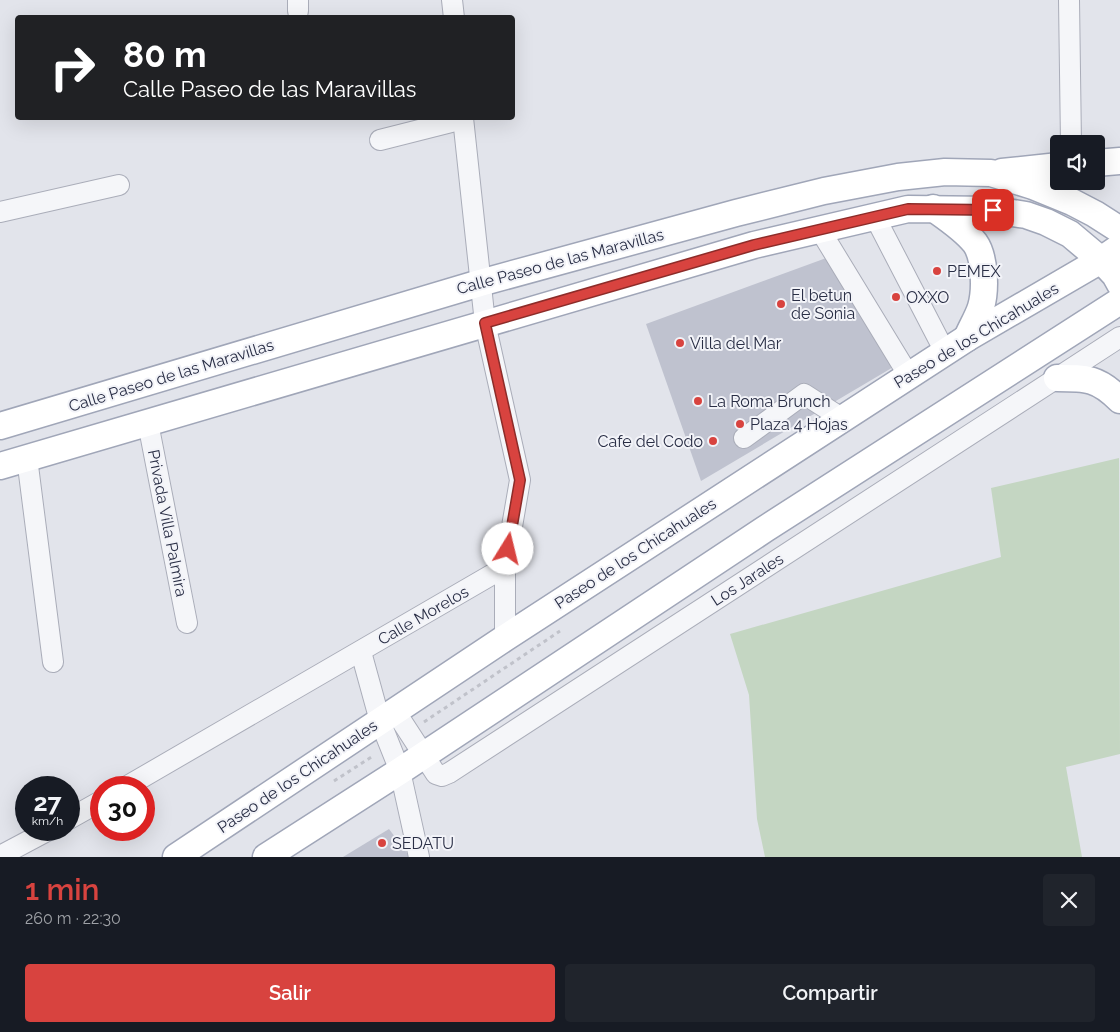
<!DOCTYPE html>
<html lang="es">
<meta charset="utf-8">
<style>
body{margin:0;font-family:Raleway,sans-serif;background:#20242c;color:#f1f3f6;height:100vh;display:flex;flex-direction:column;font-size:19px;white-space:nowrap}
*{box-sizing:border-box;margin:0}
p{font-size:16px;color:#9ea1a6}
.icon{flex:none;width:28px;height:28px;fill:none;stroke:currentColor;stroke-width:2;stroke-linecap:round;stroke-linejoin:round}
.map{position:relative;height:857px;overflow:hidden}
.details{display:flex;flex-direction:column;background:#171b24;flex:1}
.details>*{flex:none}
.banner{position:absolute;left:15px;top:15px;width:500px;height:105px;border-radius:5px;box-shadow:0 5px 20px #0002;background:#202124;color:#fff;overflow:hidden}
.tools{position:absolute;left:1050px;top:135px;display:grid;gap:10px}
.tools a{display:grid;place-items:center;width:55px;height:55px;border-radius:5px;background:#171b24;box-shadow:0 5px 20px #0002;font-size:25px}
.speed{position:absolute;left:15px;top:776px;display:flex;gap:10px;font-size:25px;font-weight:700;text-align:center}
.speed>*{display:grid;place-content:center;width:65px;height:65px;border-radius:50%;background:#171b24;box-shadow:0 5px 20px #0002;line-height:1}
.speed small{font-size:12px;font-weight:400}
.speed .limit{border:8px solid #d22;background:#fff;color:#111}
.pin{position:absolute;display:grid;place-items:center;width:42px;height:42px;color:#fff;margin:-21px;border-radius:10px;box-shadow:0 2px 8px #0006}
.me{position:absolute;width:55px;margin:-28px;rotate:9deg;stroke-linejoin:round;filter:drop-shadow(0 0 4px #0008)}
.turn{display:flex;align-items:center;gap:18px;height:105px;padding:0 25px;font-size:22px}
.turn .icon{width:65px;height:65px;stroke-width:2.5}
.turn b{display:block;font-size:35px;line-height:42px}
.round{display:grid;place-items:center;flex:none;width:52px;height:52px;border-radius:5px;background:#20242c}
.overview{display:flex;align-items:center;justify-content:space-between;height:85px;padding:0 25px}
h1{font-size:30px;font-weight:600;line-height:38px;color:#d8433f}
.button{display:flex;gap:10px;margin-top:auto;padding:10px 25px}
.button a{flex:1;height:58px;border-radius:5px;background:#d8433f;color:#fff;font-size:20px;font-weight:600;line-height:58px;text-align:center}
.button a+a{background:#20242c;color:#f1f3f6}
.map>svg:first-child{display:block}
.green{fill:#c4d6c2}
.building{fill:#bfc2cf}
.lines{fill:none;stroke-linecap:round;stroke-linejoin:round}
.minor-casing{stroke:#aaadb9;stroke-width:22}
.major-casing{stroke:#a0a6b8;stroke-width:29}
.path{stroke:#c0c2ca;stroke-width:3;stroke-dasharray:4 4;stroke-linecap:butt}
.minor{stroke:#f5f6f9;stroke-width:20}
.major{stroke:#fff;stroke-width:26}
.route-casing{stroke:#8c2c29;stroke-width:12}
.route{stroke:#d8433f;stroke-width:9}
.poi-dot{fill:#d8433f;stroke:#f2f3f8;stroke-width:2}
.labels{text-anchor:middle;stroke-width:4;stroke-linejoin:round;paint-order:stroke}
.street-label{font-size:16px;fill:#292e45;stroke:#f2f3f8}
.poi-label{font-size:16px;fill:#292e45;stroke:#f2f3f8;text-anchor:start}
</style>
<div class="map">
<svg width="1120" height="857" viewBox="0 0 1120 857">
<rect width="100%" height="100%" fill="#e2e4eb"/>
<path class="green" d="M 1119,458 L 1120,754 L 1066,767 L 1082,857 L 765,857 L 757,819 L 749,695 L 730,634 L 1001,557 L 991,488 Z"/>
<g class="building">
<path d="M 829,257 L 895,366 L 701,481 L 646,324 Z"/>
<path d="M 389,829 L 410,857 L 343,857 Z"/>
</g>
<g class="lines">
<defs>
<g id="minor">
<path d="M 452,0 L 454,18"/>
<path d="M 1069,0 L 1071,144"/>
<path d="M 298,11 L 298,0"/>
<path d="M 463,118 L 485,323 L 520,480 L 505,567 L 505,638"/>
<path d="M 380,140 L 463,119"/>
<path d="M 0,212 L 119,185"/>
<path d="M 875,217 L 945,352"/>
<path d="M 820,230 L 909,376"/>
<path d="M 148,423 L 187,623"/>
<path d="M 744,438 L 804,394 L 843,419"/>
<path d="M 27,458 L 53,662"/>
<path d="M 361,652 L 380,721 L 400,771 L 419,857"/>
<path d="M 395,711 L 436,774 L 442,776 L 449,773 L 1120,337"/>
<path d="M 124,788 L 505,567"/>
<path d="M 69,819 L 101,801"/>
<path d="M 0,856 L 49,830"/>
</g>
<g id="major">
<path d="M 1096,163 L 1120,161"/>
<path d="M 1002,172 L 1059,166"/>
<path d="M 933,208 C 947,218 964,229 975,243 C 985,257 986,290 981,307 C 978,317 971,328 967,338"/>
<path d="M 1057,378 C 1087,378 1098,378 1120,400"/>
<path d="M 0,426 L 480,283 L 736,213 L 824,191 L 898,177 L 945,172 L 991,173 L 1033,186 L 1072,202 L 1095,214 L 1120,230"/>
<path d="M 0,466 L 754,245 L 908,209 L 993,210 L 1026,215 L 1046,222 L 1070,234 L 1101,260 L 1115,275 L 1120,284"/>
<path d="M 176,857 L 505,638 L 967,338 L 1101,260 L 1120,247"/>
<path d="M 266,857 L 400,771 L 765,529 L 1120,301"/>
</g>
</defs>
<use href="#minor" class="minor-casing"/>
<use href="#major" class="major-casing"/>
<g class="path">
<path d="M 424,722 L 560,631"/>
<path d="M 334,781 L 373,756"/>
</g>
<use href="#minor" class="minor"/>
<use href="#major" class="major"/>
</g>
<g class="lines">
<defs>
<path id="route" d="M 508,549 L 520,480 L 485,323 L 754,245 L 908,209 L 993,210"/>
</defs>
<use href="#route" class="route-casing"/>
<use href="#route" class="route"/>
</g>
<g class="poi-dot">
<circle cx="937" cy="271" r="5"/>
<circle cx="896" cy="297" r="5"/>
<circle cx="781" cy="304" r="5"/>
<circle cx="680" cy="343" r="5"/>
<circle cx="698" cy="401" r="5"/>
<circle cx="740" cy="424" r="5"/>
<circle cx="713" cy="441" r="5"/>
<circle cx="382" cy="843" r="5"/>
</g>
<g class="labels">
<g class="street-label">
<text transform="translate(560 261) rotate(-15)" y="6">Calle Paseo de las Maravillas</text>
<text transform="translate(976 335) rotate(-31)" y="6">Paseo de los Chicahuales</text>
<text transform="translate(171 375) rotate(-17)" y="6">Calle Paseo de las Maravillas</text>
<text transform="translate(168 523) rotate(79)" y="6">Privada Villa Palmira</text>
<text transform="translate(635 553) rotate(-33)" y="6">Paseo de los Chicahuales</text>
<text transform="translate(747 579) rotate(-33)" y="6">Los Jarales</text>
<text transform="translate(423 615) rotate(-30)" y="6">Calle Morelos</text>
<text transform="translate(297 776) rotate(-34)" y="6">Paseo de los Chicahuales</text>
</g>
<g class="poi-label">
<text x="947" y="277">PEMEX</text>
<text x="791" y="301">El betun<tspan x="791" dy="18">de Sonia</tspan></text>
<text x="906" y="303">OXXO</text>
<text x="690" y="349">Villa del Mar</text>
<text x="708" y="407">La Roma Brunch</text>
<text x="750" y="430">Plaza 4 Hojas</text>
<text x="703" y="447" text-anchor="end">Cafe del Codo</text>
<text x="392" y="849">SEDATU</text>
</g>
</g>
</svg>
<div class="tools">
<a><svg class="icon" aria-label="sound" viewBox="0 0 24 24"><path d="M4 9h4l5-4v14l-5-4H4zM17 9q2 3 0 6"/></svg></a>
</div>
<div class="speed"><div>27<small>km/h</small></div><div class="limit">30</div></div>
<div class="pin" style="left:993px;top:210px;background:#d93025"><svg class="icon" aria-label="arrive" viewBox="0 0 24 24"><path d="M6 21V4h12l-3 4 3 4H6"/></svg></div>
<svg class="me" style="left:508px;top:549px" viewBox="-20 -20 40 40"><circle r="19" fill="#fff"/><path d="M0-13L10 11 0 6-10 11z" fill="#d8433f"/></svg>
<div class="banner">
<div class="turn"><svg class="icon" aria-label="right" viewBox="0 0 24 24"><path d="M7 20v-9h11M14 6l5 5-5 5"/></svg><div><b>80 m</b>Calle Paseo de las Maravillas</div></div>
</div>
</div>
<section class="details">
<div class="overview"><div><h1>1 min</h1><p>260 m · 22:30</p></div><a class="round"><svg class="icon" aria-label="close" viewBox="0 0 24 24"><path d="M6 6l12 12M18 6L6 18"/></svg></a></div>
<div class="button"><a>Salir</a><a>Compartir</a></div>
</section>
